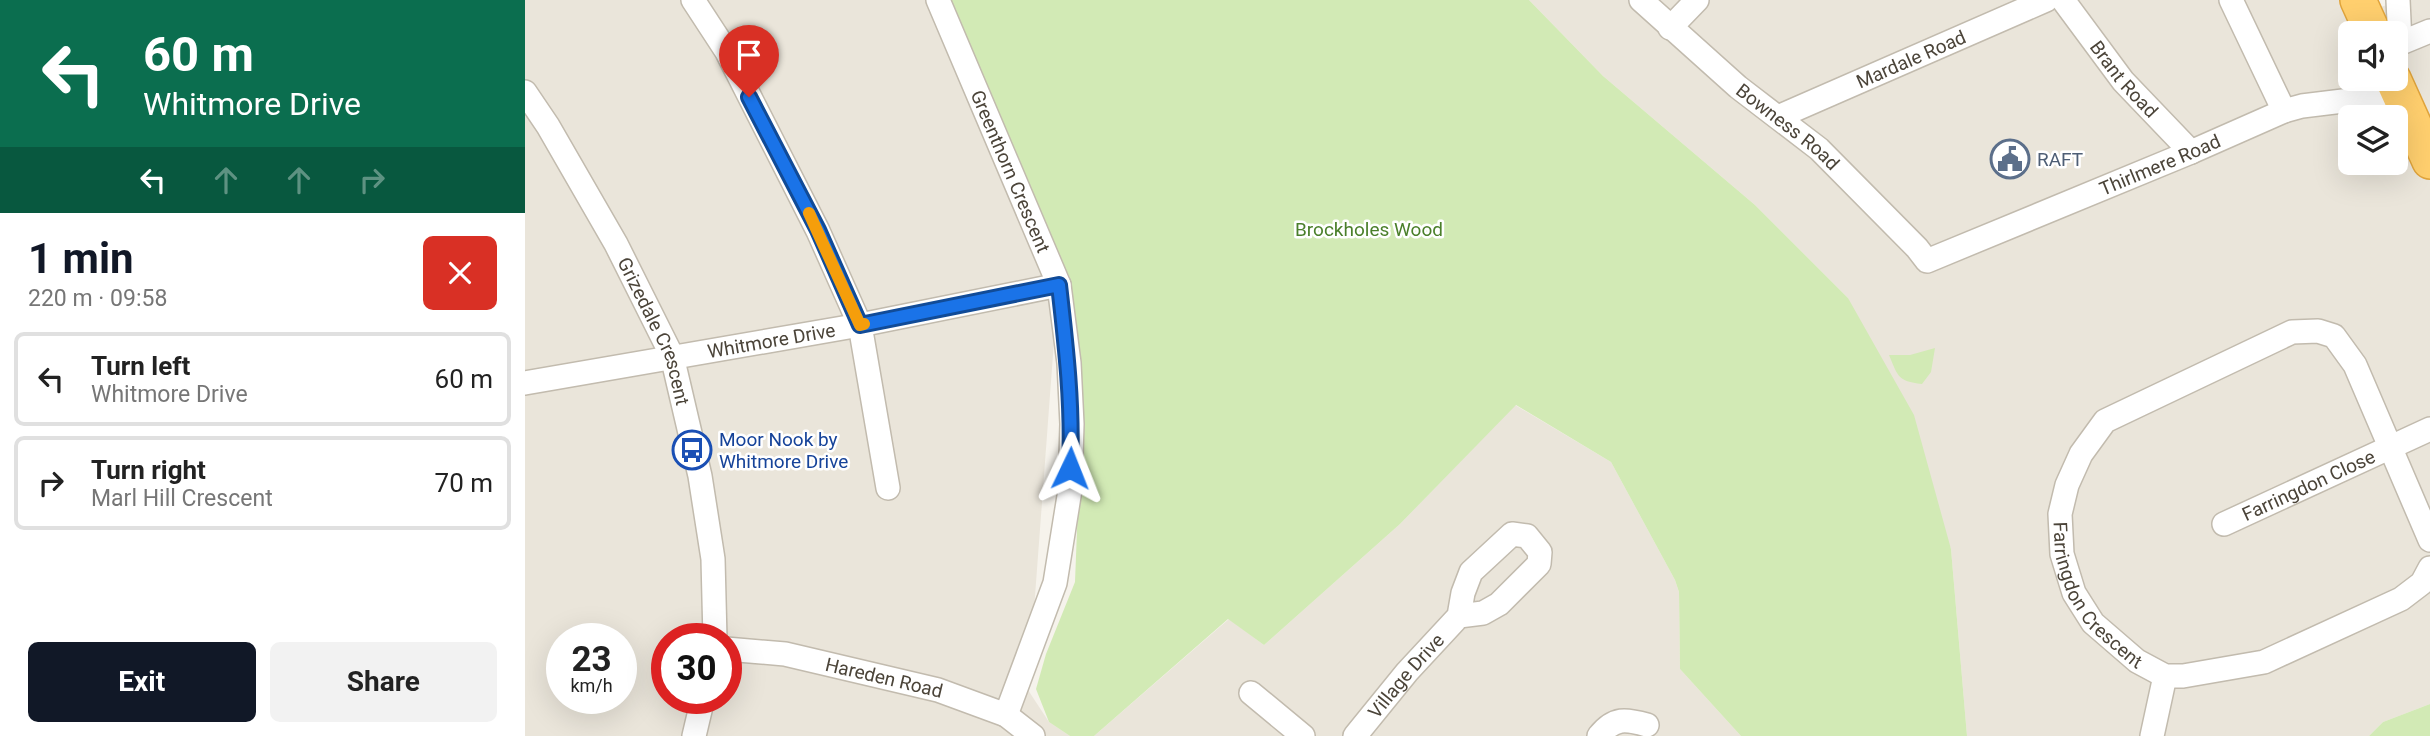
<!DOCTYPE html>
<meta charset="utf-8">
<style>
body{margin:0;font-family:Roboto,sans-serif;background:#f2f2f2;color:#222;height:100vh;display:flex;flex-direction:column;font-size:26px;white-space:nowrap}
*{box-sizing:border-box;margin:0}
p{font-size:23px;color:#767676}
.icon{flex:none;width:38px;height:38px;fill:none;stroke:currentColor;stroke-width:2;stroke-linecap:round;stroke-linejoin:round}
.map{position:relative;flex:1;overflow:hidden}
.panel{display:flex;flex-direction:column;background:#fff;width:525px}
.panel>*{flex:none}
.hud{background:#0b6e4f;color:#fff;overflow:hidden}
.tools{position:absolute;left:1813px;top:21px;display:grid;gap:14px}
.tools a{display:grid;place-items:center;width:70px;height:70px;border-radius:10px;background:#fff;box-shadow:0 7px 28px #0002;font-size:35px}
.speed{position:absolute;left:21px;top:623px;display:flex;gap:14px;font-size:35px;font-weight:700;text-align:center}
.speed>*{display:grid;place-content:center;width:91px;height:91px;border-radius:50%;background:#fff;box-shadow:0 7px 28px #0002;line-height:1}
.speed small{font-size:18px;font-weight:400}
.speed .limit{border:10px solid #d22;background:#fff;color:#111}
.pin{position:absolute;display:grid;place-items:center;width:60px;height:60px;color:#fff;margin:-72px -30px;border-radius:50% 50% 50% 0;rotate:-45deg;box-shadow:0 0 7px #0007}
.pin .icon{rotate:45deg}
.me{position:absolute;width:77px;margin:-38px;rotate:2deg;stroke-linejoin:round;filter:drop-shadow(0 0 5px #0008)}
.turn{display:flex;align-items:center;gap:24px;height:147px;padding:0 28px;font-size:32px}
.turn .icon{width:91px;height:91px;stroke-width:2.5}
.turn b{display:block;font-size:49px;line-height:60px}
.lanes{display:flex;align-items:center;height:66px;padding:0 28px;background:#0003;justify-content:center;gap:35px;direction:ltr}
.lanes .off{opacity:.35}
.round{display:grid;place-items:center;flex:none;width:74px;height:74px;border-radius:10px;background:#f2f2f2}
.headline{display:flex;align-items:center;justify-content:space-between;height:119px;padding:0 28px}
h1{font-size:42px;font-weight:700;line-height:52px;color:#111827}
.button{display:flex;gap:14px;margin-top:auto;padding:14px 28px}
.button a{flex:1;height:80px;border-radius:10px;background:#111827;color:#fff;font-size:28px;font-weight:700;line-height:80px;text-align:center}
.button a+a{background:#f2f2f2;color:#222}
ul{padding:0;list-style:none}
li{display:flex;align-items:center;gap:21px;height:94px;margin:0 14px 10px;padding:0 14px;border:4px solid #e0e0e0;border-radius:10px}
li div{flex:1}
li b{display:block;font-size:26px}
li em{font-style:normal}
main{display:flex;flex:1;min-height:0}
.map>svg:first-child{display:block}
.residential{fill:#eae5da;fill-rule:evenodd}
.green{fill:#d2eab5}
.lines{fill:none;stroke-linecap:round;stroke-linejoin:round}
.minor-casing{stroke:#c2bbae;stroke-width:26}
.highway-casing{stroke:#e0a43c;stroke-width:38}
.minor{stroke:#fff;stroke-width:23}
.highway{stroke:#ffcf6e;stroke-width:35}
.route-casing{stroke:#114b97;stroke-width:18}
.route{stroke:#1a73e8;stroke-width:12}
.slow{stroke:#f59e0b;stroke-width:12}
.labels{text-anchor:middle;stroke-width:5;stroke-linejoin:round;paint-order:stroke}
.street-label{font-size:19px;fill:#4b4439;stroke:#fff}
.service-label{font-size:19px;fill:#4e5e75;stroke:#fff;text-anchor:start}
.park-label{font-size:19px;fill:#4a7f2a;stroke:#fff}
.transit-label{font-size:19px;fill:#164399;stroke:#fff;text-anchor:start}
</style>
<main>
<section class="panel">
<div class="hud">
<div class="turn"><svg class="icon" aria-label="left" viewBox="0 0 24 24"><path d="M17 20v-9H6M10 6l-5 5 5 5"/></svg><div><b>60 m</b>Whitmore Drive</div></div>
<div class="lanes"><svg class="icon" aria-label="left" viewBox="0 0 24 24"><path d="M17 20v-9H6M10 6l-5 5 5 5"/></svg><svg class="icon off" aria-label="ahead" viewBox="0 0 24 24"><path d="M12 20V5M6 11l6-6 6 6"/></svg><svg class="icon off" aria-label="ahead" viewBox="0 0 24 24"><path d="M12 20V5M6 11l6-6 6 6"/></svg><svg class="icon off" aria-label="right" viewBox="0 0 24 24"><path d="M7 20v-9h11M14 6l5 5-5 5"/></svg></div>
</div>
<div class="headline"><div><h1>1 min</h1><p>220 m · 09:58</p></div><a class="round" style="background:#d93025;color:#fff"><svg class="icon" aria-label="close" viewBox="0 0 24 24"><path d="M6 6l12 12M18 6L6 18"/></svg></a></div>
<ul>
<li><svg class="icon" aria-label="left" viewBox="0 0 24 24"><path d="M17 20v-9H6M10 6l-5 5 5 5"/></svg><div><b>Turn left</b><p>Whitmore Drive</p></div><em>60 m</em></li>
<li><svg class="icon" aria-label="right" viewBox="0 0 24 24"><path d="M7 20v-9h11M14 6l5 5-5 5"/></svg><div><b>Turn right</b><p>Marl Hill Crescent</p></div><em>70 m</em></li>
</ul>
<div class="button"><a>Exit</a><a>Share</a></div>
</section>
<div class="map">
<svg width="1905" height="736" viewBox="0 0 1905 736">
<rect width="100%" height="100%" fill="#f6f3ec"/>
<g class="residential">
<path d="M 0,0 L 405,0 L 532,301 L 503,690 L 524,722 L 545,736 L 0,736 ZM 37,639 L 96,639 L 96,698 L 37,698 ZM 142,639 L 201,639 L 201,698 L 142,698 Z"/>
<path d="M 1004,0 L 1850,0 L 1855,7 L 1880,0 L 1905,0 L 1905,704 L 1858,722 L 1844,736 L 1442,736 L 1426,549 L 1323,298 L 1230,205 L 1078,76 ZM 1825,33 L 1871,33 L 1871,79 L 1825,79 ZM 1825,117 L 1871,117 L 1871,163 L 1825,163 Z"/>
<path d="M 990,405 L 1086,462 L 1150,580 L 1154,592 L 1155,669 L 1216,736 L 569,736 L 704,619 L 739,645 L 875,524 Z"/>
</g>
<g class="green">
<path d="M 402,0 L 1004,0 L 1078,76 L 1230,205 L 1323,298 L 1389,415 L 1426,549 L 1442,736 L 1216,736 L 1155,669 L 1154,592 L 1150,580 L 1086,462 L 991,405 L 875,524 L 739,645 L 703,619 L 569,736 L 545,736 L 524,722 L 511,689 L 521,654 L 550,582 L 556,428 L 545,278 L 492,172 Z"/>
<path d="M 1410,348 L 1406,372 L 1397,384 C 1372,381 1373,376 1364,355 L 1385,355 Z"/>
<path d="M 1905,704 L 1905,736 L 1844,736 L 1858,722 Z"/>
</g>
<g class="lines">
<defs>
<g id="minor">
<path d="M 168,0 L 202,52 L 293,231 L 335,325 L 363,488"/>
<path id="s1" d="M 413,0 L 534,285 L 544,363 L 547,424 L 545,490 L 530,583 L 481,715"/>
<path id="s2" d="M 1116,0 L 1213,87 L 1294,149 L 1392,248 L 1402,261 L 1666,152 L 1759,111 L 1777,106 L 1875,94"/>
<path id="s3" d="M 1538,0 L 1598,81 L 1666,152"/>
<path d="M 1706,0 L 1759,111"/>
<path d="M 1873,0 L 1875,42"/>
<path d="M 1145,28 L 1172,0"/>
<path d="M 1871,45 L 1905,31"/>
<path id="s4" d="M 0,92 L 23,126 L 91,244 L 147,356 L 175,476 L 188,559 L 190,639"/>
<path id="s5" d="M 1253,117 L 1521,0"/>
<path id="s6" d="M 0,383 L 335,325 L 534,285"/>
<path id="s7" d="M 1699,524 L 1905,429"/>
<path id="s8" d="M 1905,540 L 1830,365 L 1809,336 L 1793,331 L 1767,332 L 1580,421 L 1556,454 L 1542,485 L 1535,514 L 1537,554 L 1549,593 L 1568,623 L 1612,661 L 1640,676 L 1658,676 L 1739,662 L 1876,599 L 1897,583 L 1905,568"/>
<path id="s9" d="M 201,649 L 260,654 L 413,690 L 481,715 L 508,736"/>
<path d="M 726,693 L 778,736"/>
<path d="M 169,736 L 178,698"/>
<path id="s10" d="M 830,736 L 882,672 L 934,616 L 938,593 L 946,572 L 987,534 L 1002,536 L 1015,552 L 1014,564 L 974,604 L 958,613 L 934,616"/>
<path d="M 1074,736 C 1089,717 1101,719 1122,725"/>
<path d="M 1627,736 L 1640,676"/>
</g>
<g id="highway">
<path d="M 1833,0 L 1848,33"/>
<path d="M 1868,79 L 1905,161"/>
</g>
</defs>
<use href="#minor" class="minor-casing"/>
<use href="#highway" class="highway-casing"/>
<use href="#minor" class="minor"/>
<use href="#highway" class="highway"/>
</g>
<g class="lines">
<defs>
<path id="route" d="M 224,97 L 293,230 L 335,325 L 534,285 C 541,346 548,406 545,468"/>
</defs>
<use href="#route" class="route-casing"/>
<use href="#route" class="route"/>
<path class="slow" d="M 284,213 L 335,325 L 339,324"/>
</g>
<defs>
<symbol id="civic-ring" viewBox="-11 -11 22 22"><circle r="9.5" fill="#fff" stroke="#5c6f8a" stroke-width="1.5"/><path d="M-.6-6.5H3V-4.5H.6V-3L4-1V1h2V6H-6V1h2V-1L-.6-3ZM-1.2 2.5V6h2.4V2.5Z" fill="#5c6f8a"/></symbol>
<symbol id="bus-ring" viewBox="-11 -11 22 22"><circle r="9.5" fill="#fff" stroke="#1a4fb4" stroke-width="1.5"/><path d="M-5-6H5V4H4V6H2V4H-2V6H-4V4H-5ZM-3.5-4V0h7V-4ZM-3.5 1.2v1.5H-2V1.2ZM2 1.2v1.5H3.5V1.2Z" fill="#1a4fb4"/></symbol>
</defs>
<g fill-rule="evenodd">
<use href="#civic-ring" x="1463" y="137" width="44" height="44"/>
<use href="#bus-ring" x="145" y="428" width="44" height="44"/>
</g>
<g class="labels">
<g class="street-label">
<text dy="7" stroke="none"><textPath href="#s5" startOffset="145">Mardale Road</textPath></text>
<text dy="7" stroke="none"><textPath href="#s3" startOffset="100">Brant Road</textPath></text>
<text dy="7" stroke="none"><textPath href="#s2" startOffset="194">Bowness Road</textPath></text>
<text dy="7" stroke="none"><textPath href="#s2" startOffset="640">Thirlmere Road</textPath></text>
<text dy="7" stroke="none"><textPath href="#s1" startOffset="186">Greenthorn Crescent</textPath></text>
<text dy="7" stroke="none"><textPath href="#s4" startOffset="273">Grizedale Crescent</textPath></text>
<text dy="7" stroke="none"><textPath href="#s6" startOffset="250">Whitmore Drive</textPath></text>
<text dy="7" stroke="none"><textPath href="#s7" startOffset="93">Farringdon Close</textPath></text>
<text dy="7" stroke="none"><textPath href="#s8" startOffset="674">Farringdon Crescent</textPath></text>
<text dy="7" stroke="none"><textPath href="#s10" startOffset="79">Village Drive</textPath></text>
<text dy="7" stroke="none"><textPath href="#s9" startOffset="161">Hareden Road</textPath></text>
</g>
<g class="service-label">
<text x="1512" y="166">RAFT</text>
</g>
<g class="park-label">
<text x="844" y="236">Brockholes Wood</text>
</g>
<g class="transit-label">
<text x="194" y="446">Moor Nook by<tspan x="194" dy="22">Whitmore Drive</tspan></text>
</g>
</g>
</svg>
<div class="tools">
<a><svg class="icon" aria-label="sound" viewBox="0 0 24 24"><path d="M4 9h4l5-4v14l-5-4H4zM17 9q2 3 0 6"/></svg></a>
<a><svg class="icon" aria-label="layers" viewBox="0 0 24 24"><path d="M12 4l9 5-9 5-9-5zM3 14l9 5 9-5"/></svg></a>
</div>
<div class="speed"><div>23<small>km/h</small></div><div class="limit">30</div></div>
<div class="pin" style="left:224px;top:97px;background:#d93025"><svg class="icon" aria-label="arrive" viewBox="0 0 24 24"><path d="M6 21V4h12l-3 4 3 4H6"/></svg></div>
<svg class="me" style="left:545px;top:468px" viewBox="-20 -20 40 40"><path d="M0-17L14 15 0 8-14 15z" fill="#1a73e8" stroke="#fff" stroke-width="4"/></svg>
</div>
</main>
